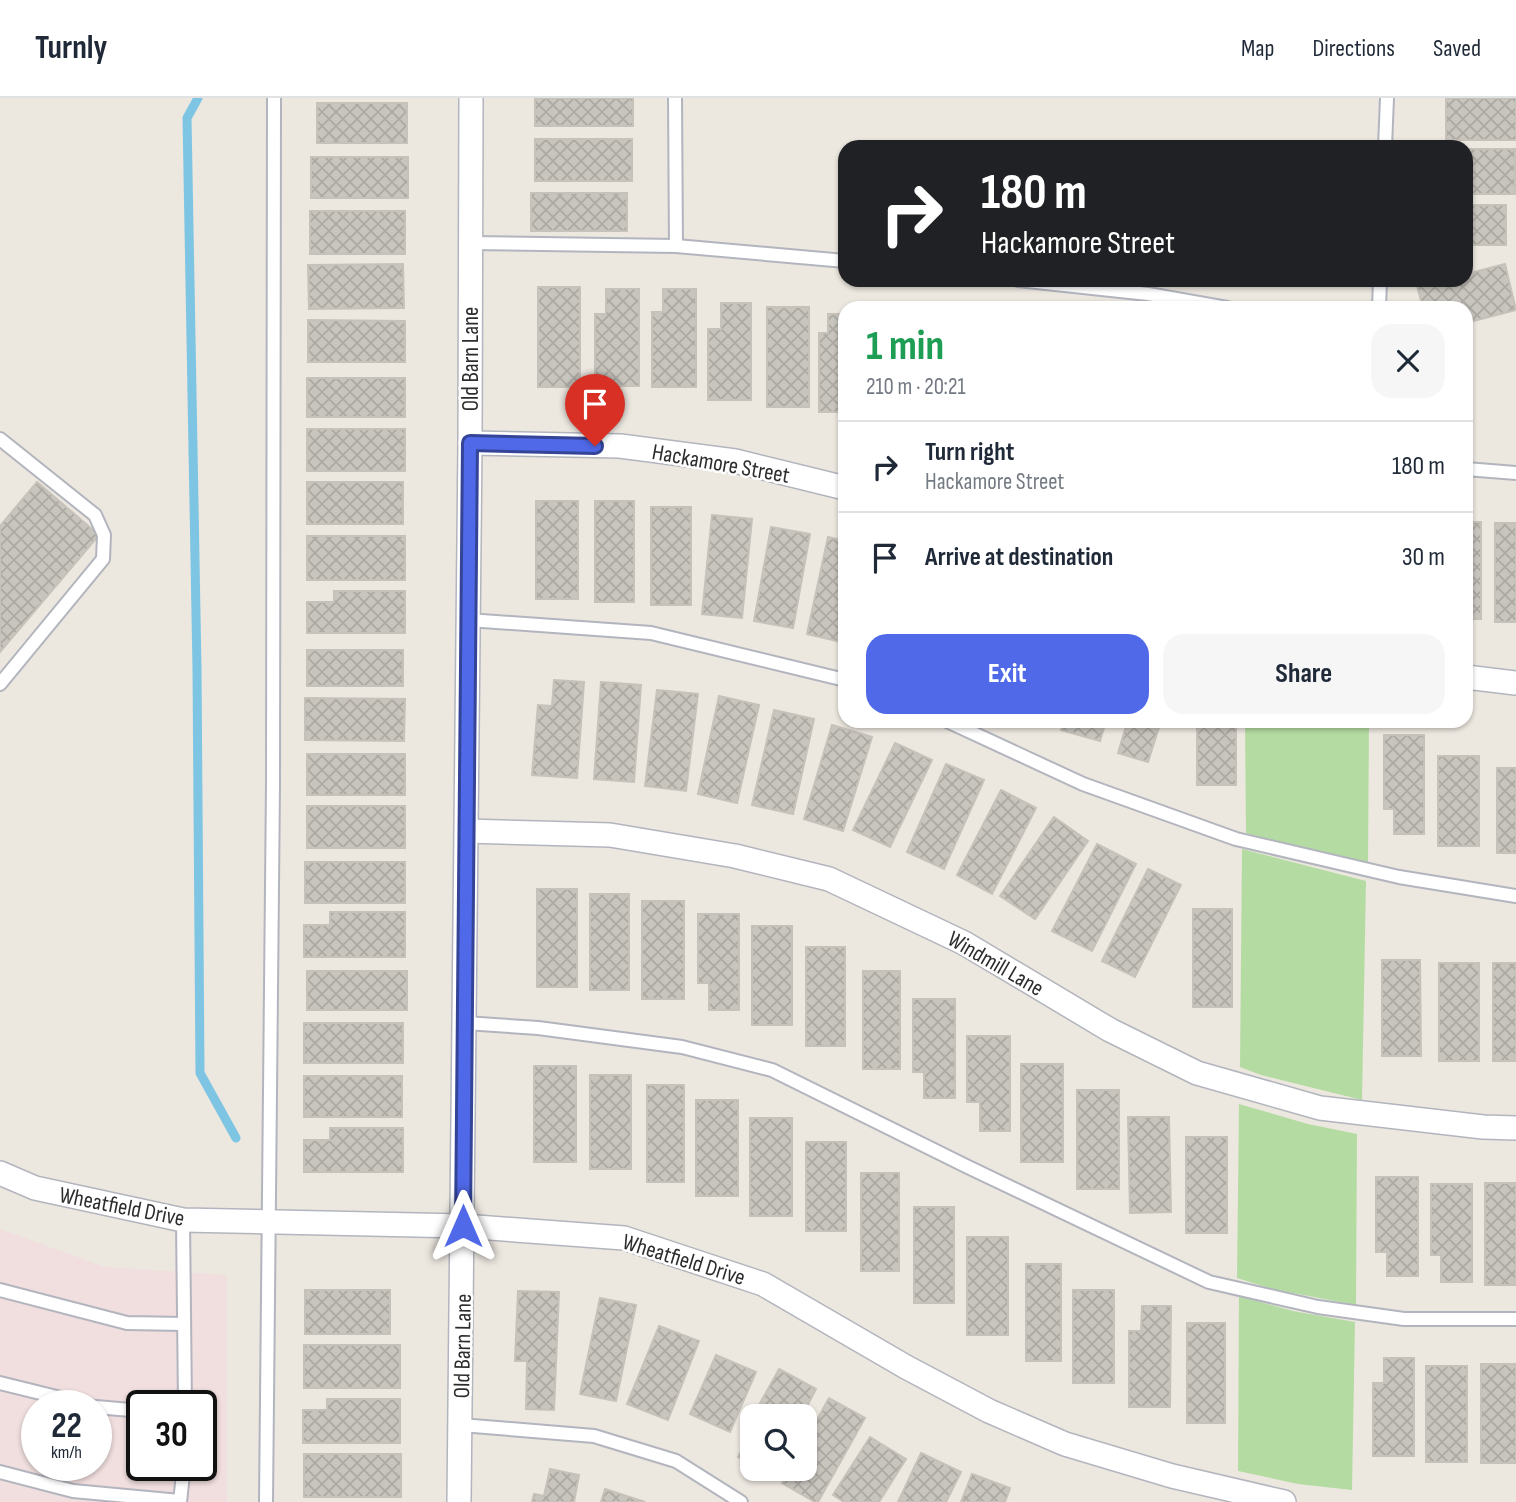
<!DOCTYPE html>
<meta charset="utf-8">
<style>
body{margin:0;font-family:"Sofia Sans Condensed",sans-serif;background:#f6f6f7;color:#1f2937;height:100vh;display:flex;flex-direction:column;font-size:26px;white-space:nowrap}
*{box-sizing:border-box;margin:0}
p{font-size:23px;color:#747a83}
.icon{flex:none;width:38px;height:38px;fill:none;stroke:currentColor;stroke-width:2;stroke-linecap:round;stroke-linejoin:round}
.map{position:relative;flex:1;overflow:hidden}
.sheet{position:absolute;left:838px;top:203px;width:635px;height:427px;display:flex;flex-direction:column;background:#fff;border-radius:21px;box-shadow:0 2px 5px #0004}
.sheet>*{flex:none}
.banner{position:absolute;left:838px;top:42px;width:635px;height:147px;border-radius:21px;box-shadow:0 2px 5px #0004;background:#202124;color:#fff;overflow:hidden}
.tools{position:absolute;left:740px;top:1306px;display:grid;gap:14px}
.tools a{display:grid;place-items:center;width:77px;height:77px;border-radius:14px;background:#fff;box-shadow:0 2px 5px #0004;font-size:35px}
.speed{position:absolute;left:21px;top:1292px;display:flex;gap:14px;font-size:35px;font-weight:700;text-align:center}
.speed>*{display:grid;place-content:center;width:91px;height:91px;border-radius:50%;background:#fff;box-shadow:0 2px 5px #0004;line-height:1}
.speed small{font-size:18px;font-weight:400}
.speed .limit{border:4px solid #111;border-radius:10px;background:#fff;color:#111}
.pin{position:absolute;display:grid;place-items:center;width:60px;height:60px;color:#fff;margin:-72px -30px;border-radius:50% 50% 50% 0;rotate:-45deg;box-shadow:0 0 7px #0007}
.pin .icon{rotate:45deg}
.me{position:absolute;width:77px;margin:-38px;rotate:0deg;stroke-linejoin:round;filter:drop-shadow(0 0 5px #0008)}
.turn{display:flex;align-items:center;gap:24px;height:147px;padding:0 28px;font-size:32px}
.turn .icon{width:91px;height:91px;stroke-width:2.5}
.turn b{display:block;font-size:49px;line-height:60px}
.round{display:grid;place-items:center;flex:none;width:74px;height:74px;border-radius:21px;background:#f6f6f7}
.overview{display:flex;align-items:center;justify-content:space-between;height:119px;padding:0 28px}
h1{font-size:42px;font-weight:700;line-height:52px;color:#1e9e55}
.action{display:flex;gap:14px;margin-top:auto;padding:14px 28px}
.action a{flex:1;height:80px;border-radius:21px;background:#5069e8;color:#fff;font-size:28px;font-weight:700;line-height:80px;text-align:center}
.action a+a{background:#f6f6f7;color:#1f2937}
ul{padding:0;list-style:none}
li{display:flex;align-items:center;gap:21px;height:91px;padding:0 28px;border-top:2px solid #e0e1e3}
li div{flex:1}
li b{display:block;font-size:26px}
li em{font-style:normal}
header{display:flex;align-items:center;gap:42px;box-sizing:border-box;height:98px;padding:0 35px;background:#fff;border-bottom:2px solid #e0e1e3}
header strong{font-size:33px}
nav{display:flex;gap:38px;margin-inline-start:auto;font-size:24px}
.map>svg:first-child{display:block}
.medical{fill:#f1dede;fill-rule:evenodd}
.grass{fill:#b4dca2}
.lines{fill:none;stroke-linecap:round;stroke-linejoin:round}
.stream{stroke:#7dc5e3;stroke-width:9}
.building{fill:url(#building-cross-hatch);stroke:#c7c2b9;stroke-width:2}
.service-casing{stroke:#b3b5be;stroke-width:16}
.minor-casing{stroke:#b3b5be;stroke-width:26}
.service{stroke:#fff;stroke-width:12}
.minor{stroke:#fff;stroke-width:23}
.route-casing{stroke:#344497;stroke-width:18}
.route{stroke:#5069e8;stroke-width:12}
.labels{text-anchor:middle;stroke-width:5;stroke-linejoin:round;paint-order:stroke}
.street-label{font-size:23px;fill:#2c2c2c;stroke:#fff}
</style>
<header>
<strong>Turnly</strong>
<nav><a>Map</a><a>Directions</a><a>Saved</a></nav>
</header>
<div class="map">
<svg width="1516" height="1404" viewBox="0 0 1516 1404">
<defs>
<pattern id="building-cross-hatch" width="8" height="8" patternUnits="userSpaceOnUse" patternTransform="scale(1.75)"><rect width="8" height="8" fill="#c8c5be"/><path d="M0 0l8 8M0 8l8-8" fill="none" stroke="#aca9a3"/></pattern>
</defs>
<rect width="100%" height="100%" fill="#ece7df"/>
<path class="medical" d="M 0,1131 L 105,1169 L 227,1177 L 227,1404 L 0,1404 ZM 37,1307 L 96,1307 L 96,1367 L 37,1367 ZM 142,1307 L 201,1307 L 201,1367 L 142,1367 Z"/>
<g class="grass">
<path d="M 1245,623 L 1369,623 L 1368,766 L 1319,756 L 1246,735 Z"/>
<path d="M 1242,751 L 1366,783 L 1362,1002 L 1261,977 L 1240,969 Z"/>
<path d="M 1239,1006 L 1308,1026 L 1357,1036 L 1356,1207 L 1272,1191 L 1237,1180 Z"/>
<path d="M 1239,1198 L 1293,1213 L 1355,1224 L 1352,1392 L 1298,1386 L 1238,1373 Z"/>
</g>
<g class="lines">
<path class="stream" d="M 198,0 L 187,20 L 197,571 L 200,975 L 236,1040"/>
</g>
<g class="building">
<rect x="535" y="0" width="98" height="28"/>
<rect x="1446" y="0" width="70" height="42"/>
<rect x="317" y="5" width="90" height="40"/>
<rect x="535" y="41" width="97" height="42"/>
<rect x="1466" y="51" width="49" height="45"/>
<rect x="311" y="59" width="97" height="41"/>
<rect x="531" y="95" width="96" height="38"/>
<rect x="1466" y="107" width="40" height="40"/>
<rect x="310" y="113" width="95" height="43"/>
<path d="M 403,166 L 404,210 L 309,211 L 308,167 Z"/>
<path d="M 1505,166 L 1516,212 L 1466,225 L 1466,210 L 1423,210 L 1417,188 L 1441,182 L 1466,182 L 1466,176 Z"/>
<rect x="538" y="189" width="42" height="100"/>
<path d="M 606,191 L 639,191 L 639,288 L 595,288 L 595,216 L 606,216 Z"/>
<path d="M 663,191 L 696,191 L 696,289 L 652,289 L 652,214 L 663,214 Z"/>
<path d="M 721,205 L 751,205 L 751,302 L 708,302 L 708,231 L 721,231 Z"/>
<rect x="767" y="209" width="42" height="100"/>
<path d="M 828,216 L 845,216 L 845,314 L 819,314 L 819,235 L 828,235 Z"/>
<path d="M 308,222 L 405,223 L 405,264 L 308,264 Z"/>
<rect x="307" y="280" width="98" height="39"/>
<rect x="307" y="331" width="98" height="42"/>
<path d="M 37,384 L 99,437 L 0,554 L 0,428 Z"/>
<rect x="307" y="384" width="96" height="42"/>
<rect x="536" y="403" width="42" height="98"/>
<rect x="595" y="403" width="39" height="101"/>
<rect x="651" y="409" width="40" height="98"/>
<path d="M 712,417 L 752,421 L 742,520 L 702,516 Z"/>
<rect x="1466" y="424" width="15" height="97"/>
<rect x="1495" y="425" width="21" height="99"/>
<path d="M 771,429 L 810,436 L 793,530 L 754,523 Z"/>
<rect x="307" y="438" width="98" height="44"/>
<path d="M 828,439 L 845,443 L 845,545 L 807,536 Z"/>
<path d="M 334,493 L 405,493 L 405,535 L 307,535 L 307,504 L 334,504 Z"/>
<rect x="307" y="552" width="96" height="36"/>
<path d="M 554,582 L 584,584 L 577,680 L 532,677 L 538,607 L 552,608 Z"/>
<path d="M 601,584 L 641,587 L 634,684 L 594,681 Z"/>
<path d="M 657,592 L 698,596 L 686,693 L 645,688 Z"/>
<path d="M 719,598 L 759,607 L 737,705 L 698,696 Z"/>
<path d="M 305,600 L 405,601 L 404,643 L 305,642 Z"/>
<path d="M 774,612 L 814,621 L 793,716 L 752,707 Z"/>
<path d="M 1064,623 L 1106,623 L 1100,643 L 1061,632 Z"/>
<path d="M 1118,623 L 1161,623 L 1148,664 L 1118,655 L 1126,628 L 1117,625 Z"/>
<rect x="1197" y="623" width="39" height="64"/>
<path d="M 832,627 L 872,639 L 843,733 L 804,721 Z"/>
<path d="M 1384,637 L 1424,637 L 1424,736 L 1394,736 L 1394,711 L 1384,711 Z"/>
<path d="M 895,645 L 932,662 L 890,749 L 853,732 Z"/>
<rect x="307" y="656" width="98" height="41"/>
<rect x="1438" y="658" width="41" height="90"/>
<path d="M 946,666 L 984,682 L 944,771 L 907,754 Z"/>
<rect x="1497" y="670" width="19" height="85"/>
<path d="M 1001,692 L 1036,710 L 992,796 L 957,777 Z"/>
<rect x="307" y="708" width="98" height="42"/>
<path d="M 1054,719 L 1088,743 L 1035,821 L 1000,798 Z"/>
<path d="M 1097,746 L 1136,766 L 1092,853 L 1052,833 Z"/>
<rect x="305" y="764" width="100" height="41"/>
<path d="M 1148,771 L 1181,787 L 1135,879 L 1102,863 Z"/>
<rect x="537" y="791" width="40" height="98"/>
<rect x="590" y="796" width="39" height="96"/>
<rect x="642" y="803" width="42" height="98"/>
<rect x="1193" y="811" width="39" height="98"/>
<path d="M 330,814 L 405,814 L 405,859 L 304,859 L 304,827 L 330,827 Z"/>
<path d="M 698,816 L 739,816 L 739,912 L 709,912 L 709,885 L 698,885 Z"/>
<rect x="752" y="828" width="40" height="99"/>
<rect x="806" y="849" width="39" height="99"/>
<path d="M 1382,862 L 1420,862 L 1421,958 L 1382,958 Z"/>
<rect x="1439" y="865" width="40" height="98"/>
<rect x="1493" y="865" width="23" height="98"/>
<rect x="307" y="873" width="100" height="39"/>
<rect x="863" y="873" width="37" height="98"/>
<path d="M 913,901 L 955,901 L 955,1000 L 924,1000 L 924,974 L 913,974 Z"/>
<rect x="304" y="925" width="99" height="40"/>
<path d="M 967,938 L 1010,938 L 1010,1033 L 980,1033 L 980,1004 L 967,1004 Z"/>
<rect x="1021" y="966" width="42" height="98"/>
<rect x="534" y="968" width="42" height="96"/>
<rect x="590" y="977" width="41" height="94"/>
<rect x="304" y="978" width="98" height="41"/>
<rect x="647" y="987" width="37" height="97"/>
<rect x="1077" y="992" width="42" height="99"/>
<rect x="696" y="1002" width="42" height="96"/>
<path d="M 1128,1019 L 1169,1019 L 1171,1114 L 1130,1115 Z"/>
<rect x="750" y="1020" width="42" height="98"/>
<path d="M 330,1030 L 403,1030 L 403,1074 L 304,1074 L 304,1042 L 330,1042 Z"/>
<rect x="1186" y="1039" width="41" height="96"/>
<rect x="806" y="1044" width="40" height="89"/>
<rect x="861" y="1075" width="38" height="98"/>
<path d="M 1376,1079 L 1418,1079 L 1418,1178 L 1387,1178 L 1387,1154 L 1376,1154 Z"/>
<rect x="1485" y="1085" width="31" height="102"/>
<path d="M 1431,1086 L 1472,1086 L 1472,1184 L 1441,1184 L 1441,1157 L 1431,1157 Z"/>
<rect x="914" y="1109" width="40" height="96"/>
<rect x="967" y="1139" width="41" height="98"/>
<rect x="1026" y="1166" width="35" height="97"/>
<rect x="305" y="1192" width="85" height="44"/>
<rect x="1073" y="1192" width="41" height="93"/>
<path d="M 518,1193 L 559,1194 L 554,1312 L 526,1311 L 527,1263 L 515,1263 Z"/>
<path d="M 600,1200 L 636,1207 L 616,1303 L 580,1296 Z"/>
<path d="M 1142,1208 L 1171,1208 L 1170,1309 L 1129,1309 L 1129,1233 L 1141,1233 Z"/>
<rect x="1187" y="1225" width="38" height="100"/>
<path d="M 659,1228 L 699,1243 L 668,1322 L 627,1306 Z"/>
<rect x="304" y="1247" width="96" height="43"/>
<path d="M 716,1257 L 756,1274 L 730,1334 L 690,1316 Z"/>
<path d="M 1384,1260 L 1414,1260 L 1414,1358 L 1373,1358 L 1373,1285 L 1384,1285 Z"/>
<rect x="1481" y="1266" width="35" height="99"/>
<rect x="1426" y="1268" width="41" height="96"/>
<path d="M 779,1271 L 816,1291 L 802,1318 L 753,1318 Z"/>
<path d="M 829,1300 L 865,1320 L 818,1404 L 815,1404 L 782,1385 L 790,1370 L 805,1370 L 805,1343 Z"/>
<path d="M 327,1301 L 400,1301 L 400,1345 L 303,1345 L 303,1312 L 327,1312 Z"/>
<path d="M 752,1319 L 752,1367 L 738,1359 L 751,1336 L 745,1332 Z"/>
<path d="M 870,1339 L 906,1361 L 879,1404 L 844,1404 L 833,1397 Z"/>
<path d="M 921,1355 L 961,1374 L 946,1404 L 898,1404 Z"/>
<rect x="304" y="1356" width="97" height="43"/>
<path d="M 550,1371 L 579,1377 L 574,1404 L 532,1404 L 534,1396 L 544,1398 Z"/>
<path d="M 972,1376 L 1010,1390 L 1005,1404 L 961,1404 Z"/>
<path d="M 605,1391 L 645,1404 L 601,1404 Z"/>
</g>
<g class="lines">
<defs>
<g id="service">
<path d="M 675,0 L 676,148"/>
<path d="M 1385,49 L 1387,0"/>
<path d="M 470,145 L 676,148 L 845,163"/>
<path d="M 1018,182 L 1148,196 L 1227,210"/>
<path d="M 1379,210 L 1380,182"/>
<path d="M 0,341 L 95,417 L 104,437 L 103,461 L 0,586"/>
<path d="M 1466,371 L 1516,375"/>
<path d="M 468,522 L 651,535 L 845,582"/>
<path d="M 947,623 L 1083,686 L 1236,741 L 1399,779 L 1516,798"/>
<path d="M 465,925 L 538,930 L 682,949 L 772,972 L 968,1069 L 1209,1184 L 1318,1209 L 1404,1221 L 1516,1221"/>
<path d="M 183,1122 L 185,1307"/>
<path d="M 0,1192 L 127,1225 L 184,1226"/>
<path d="M 0,1285 L 89,1307"/>
<path d="M 96,1309 L 142,1313"/>
<path d="M 461,1327 L 594,1338 L 676,1363 L 741,1404"/>
<path d="M 0,1374 L 73,1393 L 180,1403"/>
<path d="M 180,1404 L 184,1367"/>
<path d="M 266,1404 L 273,686 L 274,0"/>
</g>
<g id="minor">
<path d="M 470,345 L 620,348 L 735,363 L 845,390"/>
<path d="M 1466,579 L 1516,585"/>
<path d="M 467,733 L 610,737 L 735,758 L 829,781 L 964,845 L 1110,932 L 1197,975 L 1320,1010 L 1483,1029 L 1516,1030"/>
<path d="M 0,1075 L 35,1090 L 183,1122 L 463,1128 L 624,1140 L 763,1186 L 906,1269 L 989,1313 L 1065,1346 L 1172,1378 L 1284,1404"/>
<path d="M 459,1404 L 470,345 L 471,0"/>
</g>
</defs>
<use href="#service" class="service-casing"/>
<use href="#minor" class="minor-casing"/>
<use href="#service" class="service"/>
<use href="#minor" class="minor"/>
</g>
<g class="lines">
<defs>
<path id="route" d="M 463,1128 L 470,345 L 595,348"/>
</defs>
<use href="#route" class="route-casing"/>
<use href="#route" class="route"/>
</g>
<g class="labels">
<g class="street-label">
<text transform="translate(470 261) rotate(-90)" y="8">Old Barn Lane</text>
<text transform="translate(721 365) rotate(10)" y="8">Hackamore Street</text>
<text transform="translate(996 865) rotate(30)" y="8">Windmill Lane</text>
<text transform="translate(122 1108) rotate(11)" y="8">Wheatfield Drive</text>
<text transform="translate(684 1161) rotate(17)" y="8">Wheatfield Drive</text>
<text transform="translate(462 1248) rotate(-89)" y="8">Old Barn Lane</text>
</g>
</g>
</svg>
<div class="tools">
<a><svg class="icon" aria-label="search" viewBox="0 0 24 24"><circle cx="10" cy="10" r="6"/><path d="M15 15l6 6"/></svg></a>
</div>
<div class="speed"><div>22<small>km/h</small></div><div class="limit">30</div></div>
<div class="pin" style="left:595px;top:348px;background:#d93025"><svg class="icon" aria-label="arrive" viewBox="0 0 24 24"><path d="M6 21V4h12l-3 4 3 4H6"/></svg></div>
<svg class="me" style="left:463px;top:1128px" viewBox="-20 -20 40 40"><path d="M0-17L14 15 0 8-14 15z" fill="#5069e8" stroke="#fff" stroke-width="4"/></svg>
<div class="banner">
<div class="turn"><svg class="icon" aria-label="right" viewBox="0 0 24 24"><path d="M7 20v-9h11M14 6l5 5-5 5"/></svg><div><b>180 m</b>Hackamore Street</div></div>
</div>
<section class="sheet">
<div class="overview"><div><h1>1 min</h1><p>210 m · 20:21</p></div><a class="round"><svg class="icon" aria-label="close" viewBox="0 0 24 24"><path d="M6 6l12 12M18 6L6 18"/></svg></a></div>
<ul>
<li><svg class="icon" aria-label="right" viewBox="0 0 24 24"><path d="M7 20v-9h11M14 6l5 5-5 5"/></svg><div><b>Turn right</b><p>Hackamore Street</p></div><em>180 m</em></li>
<li><svg class="icon" aria-label="arrive" viewBox="0 0 24 24"><path d="M6 21V4h12l-3 4 3 4H6"/></svg><div><b>Arrive at destination</b></div><em>30 m</em></li>
</ul>
<div class="action"><a>Exit</a><a>Share</a></div>
</section>
</div>
